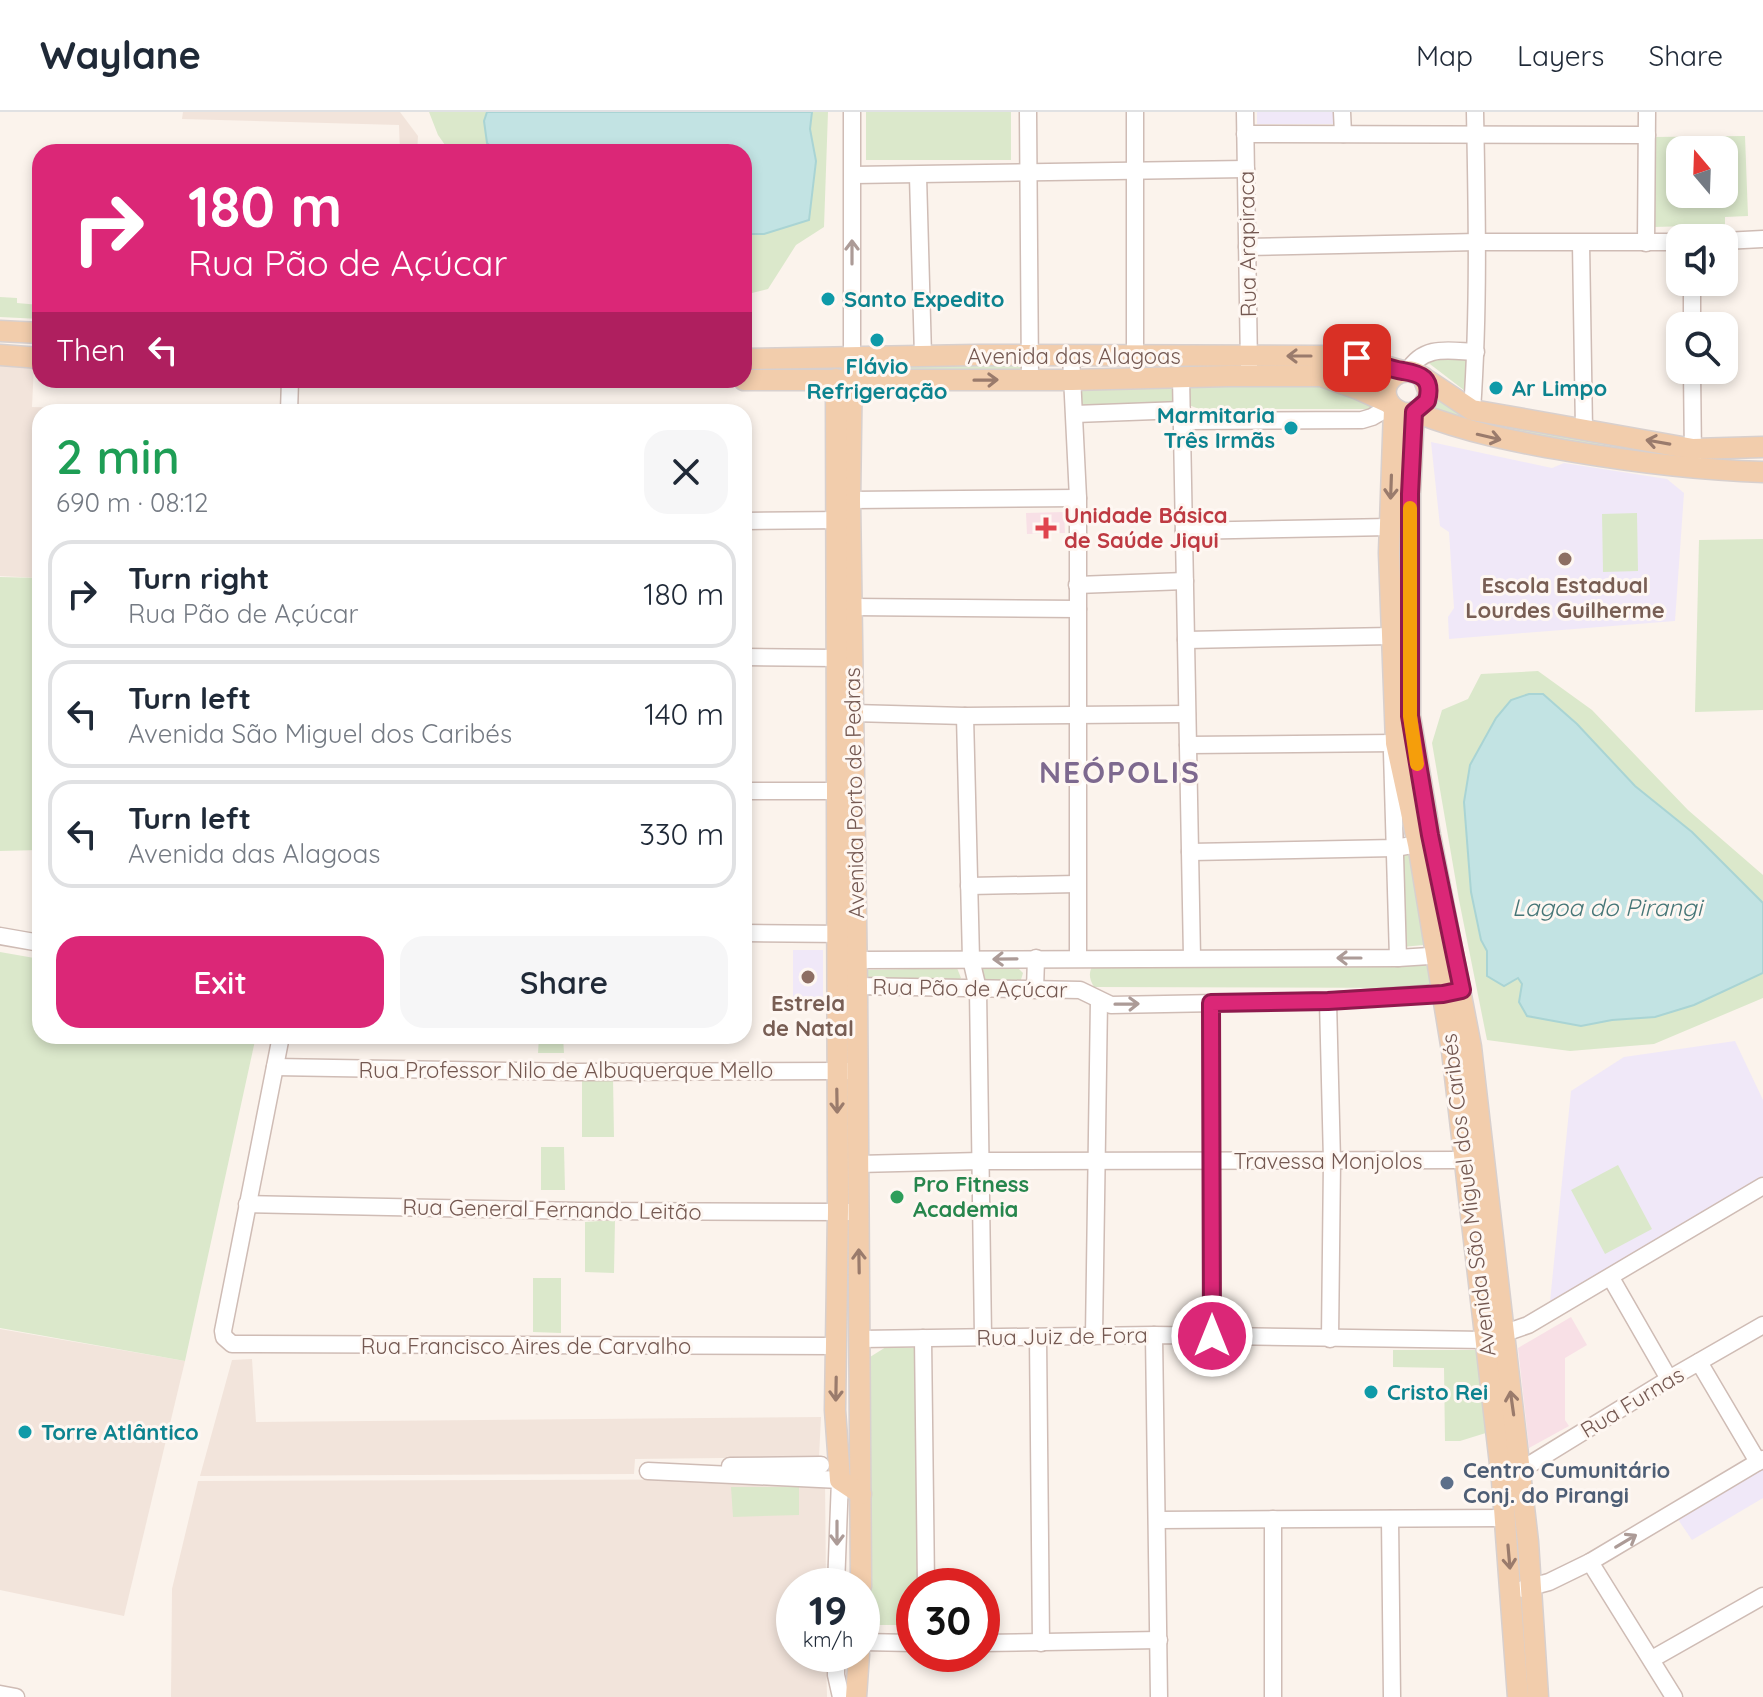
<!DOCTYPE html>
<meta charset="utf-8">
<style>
body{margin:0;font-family:Quicksand,sans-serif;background:#f6f6f7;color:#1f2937;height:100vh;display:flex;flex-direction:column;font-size:30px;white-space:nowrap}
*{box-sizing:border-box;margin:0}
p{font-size:26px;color:#747a83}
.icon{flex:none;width:44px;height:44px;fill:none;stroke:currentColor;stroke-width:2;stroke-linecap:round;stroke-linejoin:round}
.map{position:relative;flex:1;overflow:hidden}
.panel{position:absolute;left:32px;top:292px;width:720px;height:640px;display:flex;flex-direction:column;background:#fff;border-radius:24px;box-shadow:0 4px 12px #0003}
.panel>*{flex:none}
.banner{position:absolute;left:32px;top:32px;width:720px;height:244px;border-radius:24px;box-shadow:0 4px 12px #0003;background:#db2777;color:#fff;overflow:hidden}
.needle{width:52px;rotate:341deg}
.buttons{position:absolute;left:1666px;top:24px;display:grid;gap:16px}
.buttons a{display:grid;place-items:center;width:72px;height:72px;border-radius:16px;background:#fff;box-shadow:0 4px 12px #0003;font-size:40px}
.speed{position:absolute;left:776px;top:1456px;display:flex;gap:16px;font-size:40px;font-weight:700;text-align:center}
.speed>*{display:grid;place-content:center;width:104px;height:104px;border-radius:50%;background:#fff;box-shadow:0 4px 12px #0003;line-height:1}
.speed small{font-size:20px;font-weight:400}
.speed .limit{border:12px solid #d22;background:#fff;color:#111}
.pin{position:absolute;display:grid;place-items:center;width:68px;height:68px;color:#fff;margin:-34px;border-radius:16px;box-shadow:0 4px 12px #0006}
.me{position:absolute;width:88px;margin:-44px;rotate:0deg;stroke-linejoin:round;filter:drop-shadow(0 0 6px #0008)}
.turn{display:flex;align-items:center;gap:28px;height:168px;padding:0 24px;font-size:36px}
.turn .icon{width:104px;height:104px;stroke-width:2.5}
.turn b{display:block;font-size:56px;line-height:68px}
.then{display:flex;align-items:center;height:76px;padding:0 24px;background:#0003;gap:16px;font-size:30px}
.round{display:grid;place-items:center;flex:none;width:84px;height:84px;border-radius:24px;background:#f6f6f7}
.headline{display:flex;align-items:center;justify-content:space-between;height:136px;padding:0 24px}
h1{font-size:48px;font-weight:600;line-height:60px;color:#1e9e55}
.cta{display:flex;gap:16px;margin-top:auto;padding:16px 24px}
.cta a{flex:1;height:92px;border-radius:24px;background:#db2777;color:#fff;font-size:32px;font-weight:600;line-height:92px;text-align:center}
.cta a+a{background:#f6f6f7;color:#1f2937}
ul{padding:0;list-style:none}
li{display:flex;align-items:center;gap:24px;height:108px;margin:0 16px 12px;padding:0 8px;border:4px solid #e0e1e3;border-radius:24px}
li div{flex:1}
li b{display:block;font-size:30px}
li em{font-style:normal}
header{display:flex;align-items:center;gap:48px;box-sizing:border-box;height:112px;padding:0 40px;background:#fff;border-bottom:2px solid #e0e1e3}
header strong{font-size:38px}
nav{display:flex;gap:44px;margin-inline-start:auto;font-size:28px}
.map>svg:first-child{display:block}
.residential{fill:#f2e4db}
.education{fill:#f0e8f8}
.medical{fill:#f8e0e6}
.green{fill:#dbe8cb;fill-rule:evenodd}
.water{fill:#c2e3e3;stroke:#a9d4d4;stroke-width:2}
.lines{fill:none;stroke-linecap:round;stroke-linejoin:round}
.minor-casing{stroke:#cfbcb5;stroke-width:19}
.major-casing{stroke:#d8d0ce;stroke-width:23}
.minor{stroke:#fff;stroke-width:16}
.major{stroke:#f2cdac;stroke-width:20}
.oneway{stroke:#ac9b97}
.oneway2{stroke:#9a7b6c}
.route-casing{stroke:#8e194d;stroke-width:20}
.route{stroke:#db2777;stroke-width:14}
.slow{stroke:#f59e0b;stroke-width:14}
.culture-dot{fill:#0f9aa8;stroke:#fef7f2;stroke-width:3}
.health-dot{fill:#e0444e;stroke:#fef7f2;stroke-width:3}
.education-dot{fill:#8d6e63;stroke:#fef7f2;stroke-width:3}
.leisure-dot{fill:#2e9e5b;stroke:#fef7f2;stroke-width:3}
.service-dot{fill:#5c6f8a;stroke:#fef7f2;stroke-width:3}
.labels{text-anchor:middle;stroke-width:6;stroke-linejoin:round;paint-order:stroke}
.street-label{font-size:22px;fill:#745851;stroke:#fef7f2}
.culture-label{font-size:22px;font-weight:bold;fill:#0d838f;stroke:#fef7f2;text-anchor:start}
.health-label{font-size:22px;font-weight:bold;fill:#be3a42;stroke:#fef7f2;text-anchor:start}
.education-label{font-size:22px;font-weight:bold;fill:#785e54;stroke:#fef7f2}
.leisure-label{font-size:22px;font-weight:bold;fill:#27864d;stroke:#fef7f2;text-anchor:start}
.service-label{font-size:22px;font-weight:bold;fill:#4e5e75;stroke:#fef7f2;text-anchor:start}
.water-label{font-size:24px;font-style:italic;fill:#467677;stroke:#fef7f2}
.district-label{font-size:30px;font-weight:bold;letter-spacing:2px;fill:#7d698f;stroke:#fef7f2}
</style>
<header>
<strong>Waylane</strong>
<nav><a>Map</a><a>Layers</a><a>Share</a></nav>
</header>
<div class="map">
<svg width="1763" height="1585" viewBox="0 0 1763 1585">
<rect width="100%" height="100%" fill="#fbf3ec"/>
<g class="residential">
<path d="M 183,0 L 400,0 L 418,24 L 417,40 L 400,40 L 399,13 L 182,7 Z"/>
<path d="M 0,251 L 34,252 L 32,295 L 161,299 L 40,300 L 40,466 L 0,464 Z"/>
<path d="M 0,1217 L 185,1249 L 124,1504 L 0,1478 Z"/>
<path d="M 252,1247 L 256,1310 L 821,1305 L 819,1345 L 635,1347 L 634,1362 L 200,1364 L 232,1248 Z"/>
<path d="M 825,1367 L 826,1474 L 794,1474 L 794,1542 L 826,1542 L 827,1585 L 171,1585 L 172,1477 L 198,1369 Z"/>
</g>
<g class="education">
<rect x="1257" y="0" width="78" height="12"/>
<path d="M 1431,330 L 1552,356 L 1564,351 L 1667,367 L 1684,381 L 1675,509 L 1449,527 L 1448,505 L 1454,496 L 1449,420 L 1440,414 Z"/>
<rect x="793" y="838" width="30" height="55"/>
<path d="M 1735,929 L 1763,988 L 1763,1064 L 1550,1190 L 1571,979 L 1624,945 Z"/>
<path d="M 1763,1356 L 1763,1386 L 1692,1428 L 1677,1406 Z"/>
</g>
<g class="medical">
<path d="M 1064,400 L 1065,421 L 1027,422 L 1026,401 Z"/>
<path d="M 1571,1205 L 1587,1233 L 1565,1246 L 1565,1308 L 1569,1314 L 1529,1336 L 1518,1236 Z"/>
</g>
<g class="green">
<path d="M 429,0 L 828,0 L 824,115 L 796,133 L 768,177 L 744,183 L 744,40 L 450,40 L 438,23 Z"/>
<rect x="866" y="0" width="145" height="48"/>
<path d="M 1745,24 L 1748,104 L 1725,105 L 1725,113 L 1654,115 L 1653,25 ZM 1680,38 L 1724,38 L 1724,82 L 1680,82 Z"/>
<path d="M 0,185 L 17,186 L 17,191 L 40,193 L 40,207 L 0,205 Z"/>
<path d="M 1426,244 L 1469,245 L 1469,282 L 1426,249 Z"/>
<path d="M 1259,249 L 1390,258 L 1381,278 L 1265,261 Z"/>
<path d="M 1017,252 L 1023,258 L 1019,263 L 858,263 L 859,253 Z"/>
<path d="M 1189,270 L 1332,273 L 1373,293 L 1371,297 L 1199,297 L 1189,293 Z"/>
<rect x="1080" y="276" width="95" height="18"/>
<path d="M 1434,280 L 1687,336 L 1681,348 L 1434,307 Z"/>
<path d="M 1637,401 L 1638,459 L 1603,460 L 1602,402 Z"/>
<path d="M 1763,427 L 1763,598 L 1695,600 L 1699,428 Z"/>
<path d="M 0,465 L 40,466 L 40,738 L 0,739 Z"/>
<path d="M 1538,559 L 1592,598 L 1688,698 L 1763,763 L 1763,886 L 1654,932 L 1570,939 L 1487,928 L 1459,788 L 1432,631 L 1442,598 L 1468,587 L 1481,562 Z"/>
<path d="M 1410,740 L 1424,833 L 1402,835 L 1397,741 Z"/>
<path d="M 0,840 L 40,847 L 40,924 L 256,924 L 185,1249 L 0,1216 Z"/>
<path d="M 1420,850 L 1432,857 L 1433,876 L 1094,875 C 1089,867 1088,860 1094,851 Z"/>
<path d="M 1017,855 L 1023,861 L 1020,871 L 981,871 L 979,856 Z"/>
<path d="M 957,856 L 961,866 L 954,870 L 867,869 L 864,864 L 868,858 Z"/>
<path d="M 539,924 L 563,924 L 564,941 L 538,941 Z"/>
<path d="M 613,965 L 614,1025 L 582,1025 L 582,967 Z"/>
<path d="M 541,1035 L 564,1035 L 565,1078 L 541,1078 Z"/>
<path d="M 1618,1053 L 1652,1117 L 1605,1142 L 1571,1078 Z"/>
<path d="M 615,1108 L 614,1161 L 585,1160 L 585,1110 Z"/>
<path d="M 533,1166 L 561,1166 L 561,1221 L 533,1220 Z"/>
<path d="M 886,1235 L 919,1236 L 920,1474 L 914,1474 L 914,1513 L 870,1513 L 870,1245 Z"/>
<path d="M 1393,1238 L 1478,1238 L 1489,1320 L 1460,1329 L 1445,1329 L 1444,1256 L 1393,1255 Z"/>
<path d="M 731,1375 L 799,1375 L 799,1403 L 733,1405 Z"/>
</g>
<g class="water">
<path d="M 487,0 L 812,0 L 810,17 L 816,49 L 809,108 L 764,122 L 744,122 L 744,40 L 497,40 L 487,31 L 484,9 Z"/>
<path d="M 1529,582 L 1543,582 L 1577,612 L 1635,674 L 1692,720 L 1763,791 L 1763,861 L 1694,893 L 1655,905 L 1612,908 L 1581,914 L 1527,904 L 1519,890 L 1522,872 L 1518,866 L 1504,874 L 1487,864 L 1487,839 L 1481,828 L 1471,780 L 1464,690 L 1470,653 L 1496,606 L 1511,588 Z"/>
</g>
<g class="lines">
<defs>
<g id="minor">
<path d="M 852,0 L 852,246"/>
<path d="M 1028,0 L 1030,268"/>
<path d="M 1135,0 L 1135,244"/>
<path d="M 1245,0 L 1249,254"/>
<path d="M 1342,0 L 1343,22"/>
<path d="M 1245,22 L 1647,23"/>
<path d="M 853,63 L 1246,57"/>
<path d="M 918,64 L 923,244"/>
<path d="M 1724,129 L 1763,127"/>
<path d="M 1581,131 L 1584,318"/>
<path d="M 1646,131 L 1647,0"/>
<path d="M 1247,135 L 1477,130 L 1680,130"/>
<path d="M 1692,170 L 1692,214"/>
<path d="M 1071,244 L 1078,386 L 1078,846"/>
<path d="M 1692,258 L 1693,348"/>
<path d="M 1408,259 C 1424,232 1449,239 1476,240"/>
<path d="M 1181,265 L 1192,845"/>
<path d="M 1472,298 C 1479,199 1477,99 1475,0"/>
<path d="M 289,300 L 290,268"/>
<path d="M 1075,302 L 1182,298"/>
<path d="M 1182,309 L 1362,308 L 1372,305 L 1391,294"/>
<path d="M 850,388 L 1078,386"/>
<path d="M 744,409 L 846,408"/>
<path d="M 1184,419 L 1390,415"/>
<path d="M 1077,473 L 1185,469"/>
<path d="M 852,495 L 1078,497"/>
<path d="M 1186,528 L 1392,524"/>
<path d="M 744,545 L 836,546"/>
<path d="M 853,601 L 965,604 L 1187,602"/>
<path d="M 965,604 L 971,847 L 978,877 L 983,1225"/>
<path d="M 1188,633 L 1396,631"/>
<path d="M 1392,640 L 1398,846"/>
<path d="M 744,679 L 846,679"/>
<path d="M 1190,740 L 1395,736 L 1418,732"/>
<path d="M 969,774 L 1077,772"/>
<path d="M 744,821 L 846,822"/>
<path d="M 0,824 L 40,831"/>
<path d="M 856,848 L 1398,846 L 1445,843"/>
<path d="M 857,874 L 1080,878 L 1111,893 L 1328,889 L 1451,880"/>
<path d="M 1035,878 L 1036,846"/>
<path d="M 1328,889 L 1332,1049 L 1330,1227"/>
<path d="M 1211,891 L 1212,1224"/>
<path d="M 281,924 L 223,1219 L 224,1225 L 232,1232 L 836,1234"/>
<path d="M 275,955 L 577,960 L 849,959"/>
<path d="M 858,1052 L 980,1049 L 1463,1048"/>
<path d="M 247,1092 L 579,1099 L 849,1100"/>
<path d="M 1611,1166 L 1669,1267"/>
<path d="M 1154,1223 L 1159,1585"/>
<path d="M 1094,1224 L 1099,888"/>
<path d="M 1038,1225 L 1041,1531"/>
<path d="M 923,1226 L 926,1474"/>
<path d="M 860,1227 L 1154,1223 L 1485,1228 L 1528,1213 L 1763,1074"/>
<path d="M 1699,1250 L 1758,1350"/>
<path d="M 730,1354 L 821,1353"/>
<path d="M 648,1359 L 840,1368 L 836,1474"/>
<path d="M 1511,1364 L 1669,1267 L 1763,1213"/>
<path d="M 1273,1407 L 1273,1585"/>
<path d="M 1390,1407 L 1392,1585"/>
<path d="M 1158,1408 L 1505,1406"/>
<path d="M 1590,1450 L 1674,1585"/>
<path d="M 1523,1477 L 1549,1470 L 1590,1450 L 1763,1347"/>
<path d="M 862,1530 L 914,1531"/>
<path d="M 982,1531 L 1159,1528"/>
<path d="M 836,1542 L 836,1563 L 841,1585"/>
<path d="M 1652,1547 L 1763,1484"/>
<path d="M 0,1582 L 16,1585"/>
</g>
<g id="major">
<path d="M 0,219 L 40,221"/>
<path d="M 0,243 L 40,246"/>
<path d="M 852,246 L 850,388 L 857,874 L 861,1474"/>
<path d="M 744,247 L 977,243 L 1321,244 L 1357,246 L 1403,259"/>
<path d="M 1423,265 L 1429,281 C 1417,325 1366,287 1394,264 C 1402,258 1410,258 1418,262 L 1472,298 L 1693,337 L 1763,335"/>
<path d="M 836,267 L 838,1099 L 835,1298 L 840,1368 L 861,1382"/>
<path d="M 744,268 L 1072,268 L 1228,264 L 1321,264 L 1358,277 L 1389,291"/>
<path d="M 1394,297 L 1389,441 L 1396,631 L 1418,732 L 1452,939 L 1502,1369 L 1518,1585"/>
<path d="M 1414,300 L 1410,382 L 1410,604 L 1430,723 L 1471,935 L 1528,1430 L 1538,1585"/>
<path d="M 1415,300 C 1466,320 1515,330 1569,339 C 1634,350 1697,358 1763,360"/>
<path d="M 856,1585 L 859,1542"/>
</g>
</defs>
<use href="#minor" class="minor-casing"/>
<use href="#major" class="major-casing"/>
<use href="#minor" class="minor"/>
<use href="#major" class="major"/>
</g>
<defs><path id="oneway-shaft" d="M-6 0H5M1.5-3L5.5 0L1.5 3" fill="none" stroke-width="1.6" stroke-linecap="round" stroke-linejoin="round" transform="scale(2)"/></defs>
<g class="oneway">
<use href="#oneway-shaft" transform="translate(852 140) rotate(-90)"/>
<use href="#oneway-shaft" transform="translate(1349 846) rotate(-180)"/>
<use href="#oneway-shaft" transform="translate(1005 847) rotate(179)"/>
<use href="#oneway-shaft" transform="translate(1127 892) rotate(-1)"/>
<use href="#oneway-shaft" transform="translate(837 1421) rotate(90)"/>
<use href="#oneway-shaft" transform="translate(1626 1429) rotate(-31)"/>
</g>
<g class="oneway2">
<use href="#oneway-shaft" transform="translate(1299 244) rotate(180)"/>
<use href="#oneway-shaft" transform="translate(986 268) rotate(-1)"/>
<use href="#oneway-shaft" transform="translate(1489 325) rotate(13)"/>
<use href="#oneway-shaft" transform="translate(1658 330) rotate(-170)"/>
<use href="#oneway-shaft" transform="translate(1391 375) rotate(92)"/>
<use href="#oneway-shaft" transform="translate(837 989) rotate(89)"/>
<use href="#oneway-shaft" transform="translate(859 1149) rotate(-91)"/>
<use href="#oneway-shaft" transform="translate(836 1277) rotate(91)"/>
<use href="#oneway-shaft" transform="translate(1512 1291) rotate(-98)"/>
<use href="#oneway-shaft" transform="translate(1509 1445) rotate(85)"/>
</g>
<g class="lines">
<defs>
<path id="route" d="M 1212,1224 L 1211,891 L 1328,889 L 1443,882 L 1462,878 L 1430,723 L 1410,604 L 1410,382 L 1414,300 L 1427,289 C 1433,266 1421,262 1403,259 C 1388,257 1372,249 1357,246"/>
</defs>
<use href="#route" class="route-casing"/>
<use href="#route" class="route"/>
<path class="slow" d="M 1410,396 L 1410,604 L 1417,652"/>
</g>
<g class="culture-dot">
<circle cx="828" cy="187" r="8"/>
<circle cx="877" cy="228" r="8"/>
<circle cx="1496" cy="276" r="8"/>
<circle cx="1291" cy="316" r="8"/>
<circle cx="1371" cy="1280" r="8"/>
<circle cx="25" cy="1320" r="8"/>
</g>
<path class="health-dot" d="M1042 404h8v8h8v8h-8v8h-8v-8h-8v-8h8z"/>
<g class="education-dot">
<circle cx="1565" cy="447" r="8"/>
<circle cx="808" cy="865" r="8"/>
</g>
<circle class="leisure-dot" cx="897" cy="1085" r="8"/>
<circle class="service-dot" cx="1447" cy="1371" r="8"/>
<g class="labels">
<g class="street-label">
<text transform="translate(1247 132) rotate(-91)" y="8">Rua Arapiraca</text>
<text x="1074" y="252">Avenida das Alagoas</text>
<text transform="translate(854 681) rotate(-91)" y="8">Avenida Porto de Pedras</text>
<text transform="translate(970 876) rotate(1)" y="8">Rua Pão de Açúcar</text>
<text x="566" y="966">Rua Professor Nilo de Albuquerque Mello</text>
<text x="1328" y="1057">Travessa Monjolos</text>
<text transform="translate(1468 1083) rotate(-97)" y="8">Avenida São Miguel dos Caribés</text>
<text transform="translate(552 1097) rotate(1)" y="8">Rua General Fernando Leitão</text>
<text transform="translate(1062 1224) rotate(-1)" y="8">Rua Juiz de Fora</text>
<text x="526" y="1242">Rua Francisco Aires de Carvalho</text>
<text transform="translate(1632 1290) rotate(-31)" y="8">Rua Furnas</text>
</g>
<g class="culture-label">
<text x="844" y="195">Santo Expedito</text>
<text x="877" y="262" text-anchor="middle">Flávio<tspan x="877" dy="25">Refrigeração</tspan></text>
<text x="1512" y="284">Ar Limpo</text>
<text x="1275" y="311" text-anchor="end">Marmitaria<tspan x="1275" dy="25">Três Irmãs</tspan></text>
<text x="1387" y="1288">Cristo Rei</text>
<text x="41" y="1328">Torre Atlântico</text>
</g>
<g class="health-label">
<text x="1064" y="411">Unidade Básica<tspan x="1064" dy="25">de Saúde Jiqui</tspan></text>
</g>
<g class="education-label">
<text x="1565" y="481">Escola Estadual<tspan x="1565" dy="25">Lourdes Guilherme</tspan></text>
<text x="808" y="899">Estrela<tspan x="808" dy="25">de Natal</tspan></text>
</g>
<g class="leisure-label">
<text x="913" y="1080">Pro Fitness<tspan x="913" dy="25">Academia</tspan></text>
</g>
<g class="service-label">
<text x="1463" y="1366">Centro Cumunitário<tspan x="1463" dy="25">Conj. do Pirangi</tspan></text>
</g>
<g class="water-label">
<text x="1607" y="804">Lagoa do Pirangi</text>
</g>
<g class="district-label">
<text x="1120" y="671">NEÓPOLIS</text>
</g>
</g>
</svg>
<div class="buttons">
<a><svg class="needle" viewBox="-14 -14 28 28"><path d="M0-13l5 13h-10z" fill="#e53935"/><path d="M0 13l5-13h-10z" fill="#747a83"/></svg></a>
<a><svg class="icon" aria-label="sound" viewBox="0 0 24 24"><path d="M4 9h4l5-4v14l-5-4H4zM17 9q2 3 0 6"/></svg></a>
<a><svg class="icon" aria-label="search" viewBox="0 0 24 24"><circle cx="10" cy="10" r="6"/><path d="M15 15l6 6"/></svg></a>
</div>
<div class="speed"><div>19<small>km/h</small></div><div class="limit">30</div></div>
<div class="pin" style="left:1357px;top:246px;background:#d93025"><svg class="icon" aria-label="arrive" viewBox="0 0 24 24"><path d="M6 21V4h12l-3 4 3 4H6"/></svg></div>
<svg class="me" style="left:1212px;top:1224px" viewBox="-20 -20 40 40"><circle r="17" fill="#db2777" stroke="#fff" stroke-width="3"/><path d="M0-11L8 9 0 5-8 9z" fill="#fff"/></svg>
<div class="banner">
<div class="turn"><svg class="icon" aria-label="right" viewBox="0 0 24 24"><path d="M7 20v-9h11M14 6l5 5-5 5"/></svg><div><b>180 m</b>Rua Pão de Açúcar</div></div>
<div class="then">Then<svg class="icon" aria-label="left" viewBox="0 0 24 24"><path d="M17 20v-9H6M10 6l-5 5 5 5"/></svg></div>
</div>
<section class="panel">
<div class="headline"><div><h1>2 min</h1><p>690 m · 08:12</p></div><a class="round"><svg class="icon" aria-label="close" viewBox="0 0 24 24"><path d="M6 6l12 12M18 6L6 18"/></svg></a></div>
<ul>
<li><svg class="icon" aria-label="right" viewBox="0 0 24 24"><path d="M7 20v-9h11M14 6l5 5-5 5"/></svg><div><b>Turn right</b><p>Rua Pão de Açúcar</p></div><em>180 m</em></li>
<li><svg class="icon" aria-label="left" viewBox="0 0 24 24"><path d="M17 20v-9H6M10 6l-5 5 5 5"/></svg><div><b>Turn left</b><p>Avenida São Miguel dos Caribés</p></div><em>140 m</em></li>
<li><svg class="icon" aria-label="left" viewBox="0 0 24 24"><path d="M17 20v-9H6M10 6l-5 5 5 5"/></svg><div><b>Turn left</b><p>Avenida das Alagoas</p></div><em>330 m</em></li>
</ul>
<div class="cta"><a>Exit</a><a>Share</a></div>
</section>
</div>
